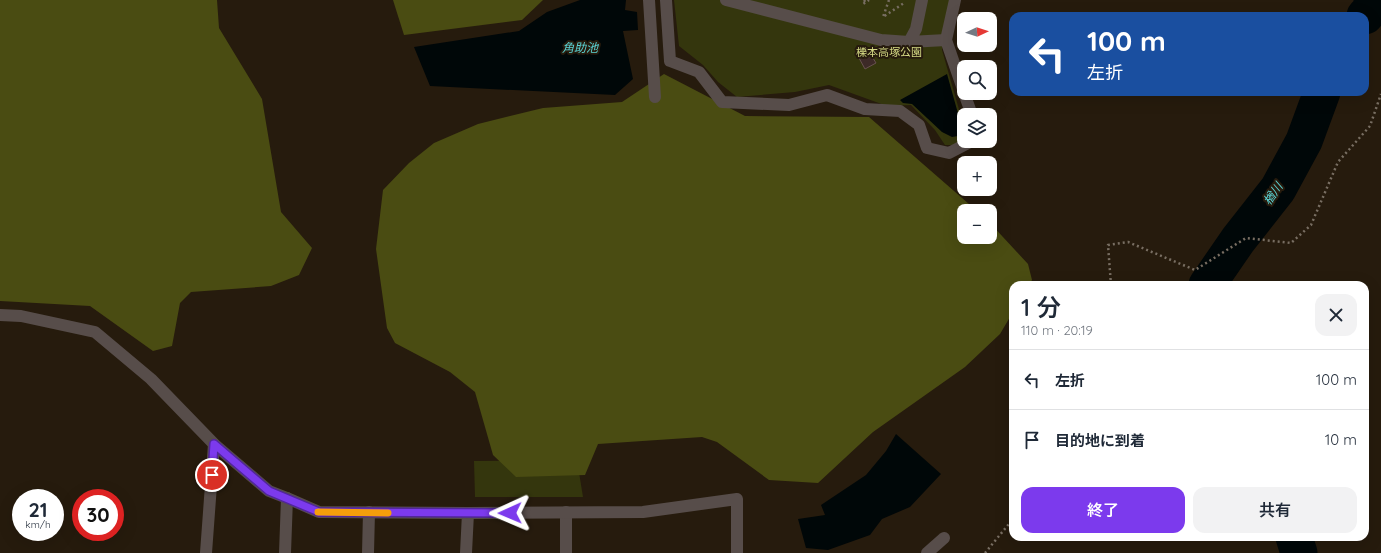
<!DOCTYPE html>
<html lang="ja">
<meta charset="utf-8">
<style>
body{margin:0;font-family:Quicksand,"Noto Sans JP",sans-serif;background:#f2f2f3;color:#1f2937;height:100vh;display:flex;flex-direction:column;font-size:15px;white-space:nowrap}
*{box-sizing:border-box;margin:0}
p{font-size:13px;color:#747a83}
.icon{flex:none;width:22px;height:22px;fill:none;stroke:currentColor;stroke-width:2;stroke-linecap:round;stroke-linejoin:round}
.map{position:relative;flex:1;overflow:hidden}
.drawer{position:absolute;left:1009px;top:281px;width:360px;height:260px;display:flex;flex-direction:column;background:#fff;border-radius:12px;box-shadow:0 4px 16px #0002}
.drawer>*{flex:none}
.top-card{position:absolute;left:1009px;top:12px;width:360px;height:84px;border-radius:12px;box-shadow:0 4px 16px #0002;background:#1a4fa0;color:#fff;overflow:hidden}
.needle{width:26px;rotate:86deg}
.fabs{position:absolute;left:957px;top:12px;display:grid;gap:8px}
.fabs a{display:grid;place-items:center;width:40px;height:40px;border-radius:8px;background:#fff;box-shadow:0 4px 16px #0002;font-size:20px}
.speed{position:absolute;left:12px;top:489px;display:flex;gap:8px;font-size:20px;font-weight:700;text-align:center}
.speed>*{display:grid;place-content:center;width:52px;height:52px;border-radius:50%;background:#fff;box-shadow:0 4px 16px #0002;line-height:1}
.speed small{font-size:10px;font-weight:400}
.speed .limit{border:6px solid #d22;background:#fff;color:#111}
.pin{position:absolute;display:grid;place-items:center;width:34px;height:34px;color:#fff;margin:-17px;border:2px solid #fff;border-radius:50%;box-shadow:0 1px 4px #0007}
.me{position:absolute;width:44px;margin:-22px;rotate:269deg;stroke-linejoin:round;filter:drop-shadow(0 0 3px #0008)}
.turn{display:flex;align-items:center;gap:14px;height:84px;padding:0 12px;font-size:18px}
.turn .icon{width:52px;height:52px;stroke-width:2.5}
.turn b{display:block;font-size:28px;line-height:34px}
.round{display:grid;place-items:center;flex:none;width:42px;height:42px;border-radius:12px;background:#f2f2f3}
.headline{display:flex;align-items:center;justify-content:space-between;height:68px;padding:0 12px}
h1{font-size:24px;font-weight:600;line-height:30px}
.primary-button{display:flex;gap:8px;margin-top:auto;padding:8px 12px}
.primary-button a{flex:1;height:46px;border-radius:12px;background:#7c3aed;color:#fff;font-size:16px;font-weight:600;line-height:46px;text-align:center}
.primary-button a+a{background:#f2f2f3;color:#1f2937}
ul{padding:0;list-style:none}
li{display:flex;align-items:center;gap:12px;height:60px;padding:0 12px;border-top:1px solid #e0e1e3}
li div{flex:1}
li b{display:block;font-size:15px}
li em{font-style:normal}
.map>svg:first-child{display:block}
.green{fill:#34360d}
.forest{fill:#4a4c12}
.water{fill:#000708}
.lines{fill:none;stroke-linecap:round;stroke-linejoin:round}
.river{stroke:#000708;stroke-width:37}
.building{fill:#3d2a27;stroke:#68524f}
.path{stroke:#786e62;stroke-width:2.5;stroke-dasharray:2 3;stroke-linecap:butt}
.minor{stroke:#574d4a;stroke-width:12}
.route-casing{stroke:#51269a;stroke-width:10}
.route{stroke:#7c3aed;stroke-width:7}
.slow{stroke:#f59e0b;stroke-width:7}
.labels{text-anchor:middle;stroke-width:4;stroke-linejoin:round;paint-order:stroke}
.park-label{font-size:11px;fill:#d5da85;stroke:#261b0d}
.water-label{font-size:12px;font-style:italic;fill:#5cd5d6;stroke:#261b0d}
</style>
<div class="map">
<svg width="1381" height="553" viewBox="0 0 1381 553">
<rect width="100%" height="100%" fill="#261b0d"/>
<g class="green">
<path d="M 674,0 L 951,0 L 942,50 L 964,127 L 964,137 L 958,145 L 945,145 L 935,130 L 911,105 L 887,106 L 829,85 L 795,92 L 737,97 L 718,82 L 703,65 L 679,46 Z"/>
<path d="M 577,460 L 583,497 L 475,497 L 474,461 Z"/>
</g>
<g class="forest">
<path d="M 0,0 L 217,0 L 219,28 L 262,99 L 281,212 L 312,248 L 299,275 L 271,286 L 191,292 L 180,303 L 172,346 L 153,351 L 90,306 L 0,301 Z"/>
<path d="M 393,0 L 543,0 L 522,20 L 404,35 Z"/>
<path d="M 664,74 L 745,116 L 869,117 L 977,211 L 964,211 L 964,237 L 990,237 L 990,223 L 1028,264 L 1032,280 L 1029,285 L 1013,285 L 1013,312 L 1000,334 L 965,367 L 873,432 L 818,483 L 769,480 L 717,442 L 702,437 L 598,444 L 585,475 L 516,477 L 493,455 L 475,392 L 450,372 L 395,343 L 387,328 L 376,249 L 383,190 L 409,163 L 434,143 L 478,124 L 543,108 L 622,102 Z"/>
</g>
<g class="water">
<path d="M 580,0 L 626,0 L 625,10 L 637,12 L 638,30 L 623,31 L 633,79 L 615,95 L 430,86 L 414,47 L 519,31 L 547,12 Z"/>
<path d="M 947,74 L 964,135 L 952,137 L 942,132 L 912,104 L 903,103 L 900,100 Z"/>
<path d="M 896,434 L 941,474 L 910,507 L 882,519 L 870,535 L 828,550 L 806,548 L 798,519 L 825,515 L 821,505 L 866,475 L 886,451 Z"/>
</g>
<g class="lines">
<g class="river">
<path d="M 1365,16 L 1372,8 L 1372,0"/>
<path d="M 1207,285 L 1238,240 L 1278,189 L 1304,141 L 1322,92"/>
<path d="M 1294,537 L 1299,553"/>
</g>
</g>
<path class="building" d="M 870,53 L 876,63 L 865,69 L 859,58 Z"/>
<g class="lines">
<g class="path">
<path d="M 865,0 L 863,4 L 869,0"/>
<path d="M 889,0 L 883,17 L 904,3"/>
<path d="M 1111,285 L 1108,245 L 1128,242 L 1195,270 L 1246,238 L 1291,243 L 1311,225 L 1338,162 L 1370,126 L 1381,94"/>
<path d="M 985,553 L 1013,519"/>
</g>
<g class="minor">
<path d="M 649,0 L 655,97"/>
<path d="M 666,0 L 670,61 L 699,72 L 722,102 L 789,105 L 827,95 L 865,109 L 900,111 L 919,125 L 927,148 L 949,153 L 972,141"/>
<path d="M 726,0 L 881,40 L 909,42"/>
<path d="M 922,0 L 916,29 L 909,42 L 946,40"/>
<path d="M 955,0 L 946,40 L 964,92"/>
<path d="M 964,93 L 972,115"/>
<path d="M 0,315 L 21,316 L 95,332 L 151,379 L 214,444 L 269,491 L 287,498 L 319,512 L 468,513 L 466,553"/>
<path d="M 566,512 L 566,553"/>
<path d="M 468,513 L 643,512 L 737,499 L 737,553"/>
<path d="M 206,553 L 214,444"/>
<path d="M 285,553 L 287,498"/>
<path d="M 368,553 L 369,512"/>
<path d="M 927,553 L 944,538"/>
</g>
</g>
<g class="lines">
<defs>
<path id="route" d="M 212,475 L 214,444 L 269,491 L 319,512 L 510,513"/>
</defs>
<use href="#route" class="route-casing"/>
<use href="#route" class="route"/>
<path class="slow" d="M 318,512 L 388,513"/>
</g>
<g class="labels">
<g class="park-label">
<text x="889" y="56">櫟本高塚公園</text>
</g>
<g class="water-label">
<text x="580" y="52">角助池</text>
<text transform="translate(1273 194) rotate(-55)" y="4">楢川</text>
</g>
</g>
</svg>
<div class="fabs">
<a><svg class="needle" viewBox="-14 -14 28 28"><path d="M0-13l5 13h-10z" fill="#e53935"/><path d="M0 13l5-13h-10z" fill="#747a83"/></svg></a>
<a><svg class="icon" aria-label="search" viewBox="0 0 24 24"><circle cx="10" cy="10" r="6"/><path d="M15 15l6 6"/></svg></a>
<a><svg class="icon" aria-label="layers" viewBox="0 0 24 24"><path d="M12 4l9 5-9 5-9-5zM3 14l9 5 9-5"/></svg></a>
<a>+</a>
<a>−</a>
</div>
<div class="speed"><div>21<small>km/h</small></div><div class="limit">30</div></div>
<div class="pin" style="left:212px;top:475px;background:#d93025"><svg class="icon" aria-label="arrive" viewBox="0 0 24 24"><path d="M6 21V4h12l-3 4 3 4H6"/></svg></div>
<svg class="me" style="left:510px;top:513px" viewBox="-20 -20 40 40"><path d="M0-17L14 15 0 8-14 15z" fill="#7c3aed" stroke="#fff" stroke-width="4"/></svg>
<div class="top-card">
<div class="turn"><svg class="icon" aria-label="left" viewBox="0 0 24 24"><path d="M17 20v-9H6M10 6l-5 5 5 5"/></svg><div><b>100 m</b>左折</div></div>
</div>
<section class="drawer">
<div class="headline"><div><h1>1 分</h1><p>110 m · 20:19</p></div><a class="round"><svg class="icon" aria-label="close" viewBox="0 0 24 24"><path d="M6 6l12 12M18 6L6 18"/></svg></a></div>
<ul>
<li><svg class="icon" aria-label="left" viewBox="0 0 24 24"><path d="M17 20v-9H6M10 6l-5 5 5 5"/></svg><div><b>左折</b></div><em>100 m</em></li>
<li><svg class="icon" aria-label="arrive" viewBox="0 0 24 24"><path d="M6 21V4h12l-3 4 3 4H6"/></svg><div><b>目的地に到着</b></div><em>10 m</em></li>
</ul>
<div class="primary-button"><a>終了</a><a>共有</a></div>
</section>
</div>
